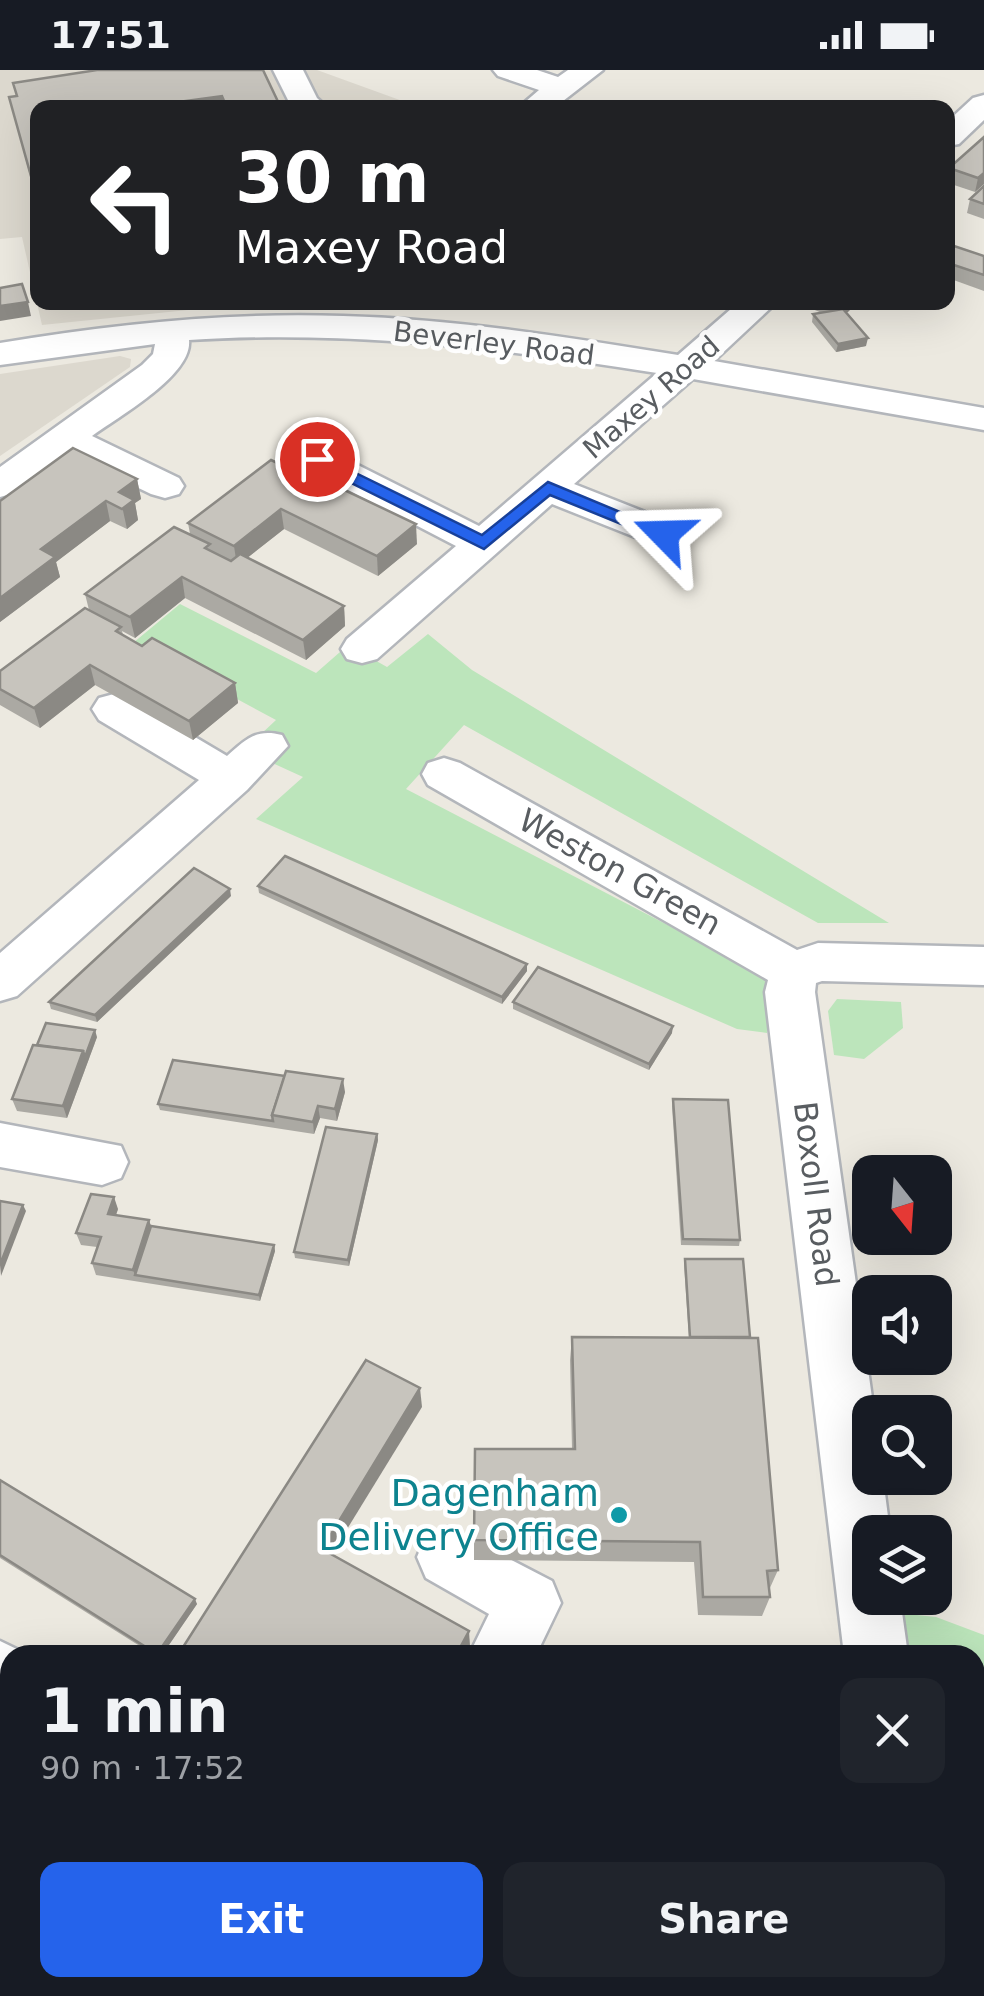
<!DOCTYPE html>
<meta charset="utf-8">
<style>
body{margin:0;font-family:"DejaVu Sans",sans-serif;background:#20242c;color:#f1f3f6;height:100vh;display:flex;flex-direction:column;font-size:38px;white-space:nowrap}
*{box-sizing:border-box;margin:0}
p{font-size:32px;color:#9ea1a6}
.icon{flex:none;width:55px;height:55px;fill:none;stroke:currentColor;stroke-width:2;stroke-linecap:round;stroke-linejoin:round}
.map{position:relative;flex:1;overflow:hidden}
.sheet{position:absolute;left:0px;top:1575px;width:985px;height:352px;display:flex;flex-direction:column;background:#171b24;border-radius:30px 30px 0 0;box-shadow:0 10px 40px #0002}
.sheet>*{flex:none}
.hud{position:absolute;left:30px;top:30px;width:925px;height:210px;border-radius:20px;box-shadow:0 10px 40px #0002;background:#202124;color:#fff;overflow:hidden}
.needle{width:65px;rotate:163deg}
.fabs{position:absolute;left:852px;top:1085px;display:grid;gap:20px}
.fabs a{display:grid;place-items:center;width:100px;height:100px;border-radius:20px;background:#171b24;box-shadow:0 10px 40px #0002;font-size:50px}
.pin{position:absolute;display:grid;place-items:center;width:85px;height:85px;color:#fff;margin:-42px;border:5px solid #fff;border-radius:50%;box-shadow:0 2px 10px #0007}
.me{position:absolute;width:110px;margin:-55px;rotate:292deg;stroke-linejoin:round;filter:drop-shadow(0 0 8px #0008)}
.turn{display:flex;align-items:center;gap:35px;height:210px;padding:0 40px;font-size:45px}
.turn .icon{width:130px;height:130px;stroke-width:2.5}
.turn b{display:block;font-size:70px;line-height:85px}
.round{display:grid;place-items:center;flex:none;width:105px;height:105px;border-radius:20px;background:#20242c}
.head{display:flex;align-items:center;justify-content:space-between;height:170px;padding:0 40px}
h1{font-size:60px;font-weight:700;line-height:75px}
.cta{display:flex;gap:20px;margin-top:auto;padding:20px 40px}
.cta a{flex:1;height:115px;border-radius:20px;background:#2563eb;color:#fff;font-size:40px;font-weight:700;line-height:115px;text-align:center}
.cta a+a{background:#20242c;color:#f1f3f6}
.status{display:flex;justify-content:space-between;align-items:center;height:70px;padding:0 50px;background:#171b24;direction:ltr}
.status svg{height:28px;fill:currentColor}
.map>svg:first-child{display:block}
.education{fill:#dcd8ce}
.green{fill:#bce5bb}
.lines{fill:none;stroke-linecap:round;stroke-linejoin:round}
.minor-casing{stroke:#b3b6bb;stroke-width:5}
.major-casing{stroke:#f2c253;stroke-width:5}
.minor{fill:#fff;fill-rule:evenodd}
.major{fill:#ffeea2;fill-rule:evenodd}
.wall{fill:#aba9a3}
.shaded-wall{fill:#8b8984}
.building{fill:#c7c4bd;stroke:#8b8984;stroke-width:2.5}
.route{fill:#2563eb;stroke:#184099;stroke-width:2.5}
.culture-dot{fill:#0f9aa8;stroke:#fff;stroke-width:4}
.labels{text-anchor:middle;stroke-width:9;stroke-linejoin:round;paint-order:stroke}
.far-street-label{font-size:28px;fill:#595d61;stroke:#fff}
.street-label{font-size:32px;fill:#595d61;stroke:#fff}
.near-culture-label{font-size:38px;fill:#0d838f;stroke:#fff;text-anchor:end}
</style>
<div class="status"><b>17:51</b><svg viewBox="0 0 49 12"><path d="M0 12V9h3v3zM5 12V6h3v6zM10 12V3h3v9zM15 12V0h3v12zM26 1h20v11H26zM47 4h2v5h-2z"/></svg></div>
<div class="map">
<svg width="984" height="1926" viewBox="0 0 984 1926">
<rect width="100%" height="100%" fill="#ece9e0"/>
<g class="education">
<path d="M 0,0 L 317,0 L 419,37 L 38,38 L 38,232 L 219,233 L 198,239 L 42,255 L 22,167 L 0,169 Z"/>
<path d="M 120,286 L 131,289 L 130,297 L 0,386 L 0,304 Z"/>
</g>
<g class="green">
<path d="M 180,534 L 316,603 L 348,575 L 387,597 L 428,564 L 472,600 L 889,853 L 818,853 L 464,655 L 406,719 L 764,905 L 769,926 L 767,963 L 737,959 L 256,749 L 303,707 L 244,680 L 276,650 L 133,573 Z"/>
<path d="M 837,929 L 901,932 L 903,958 L 864,989 L 834,985 L 828,941 Z"/>
<path d="M 897,1543 L 936,1547 L 984,1565 L 984,1707 L 975,1714 L 975,1585 L 902,1585 Z"/>
</g>
<g class="lines">
<defs>
<g id="minor">
<path d="M 273,0 L 303,0 L 317,28 L 328,38 L 292,38 Z"/>
<path d="M 493,0 L 537,0 L 558,7 L 568,0 L 603,0 L 554,38 L 518,38 L 539,20 L 498,6 Z"/>
<path d="M 984,25 L 984,50 L 959,74 L 948,76 L 948,51 L 973,28 Z"/>
<path d="M 739,232 L 777,232 L 714,291 L 984,338 L 984,360 L 693,309 L 574,414 L 678,455 L 684,464 L 678,473 L 664,477 L 650,473 L 552,434 L 377,589 L 362,593 L 347,589 L 341,579 L 347,569 L 456,476 L 304,397 L 298,389 L 304,381 L 317,377 L 330,381 L 479,456 L 657,303 C 501,278 347,260 189,270 C 193,305 118,347 92,366 L 179,408 L 184,416 L 179,424 L 165,428 L 151,424 L 68,384 L 14,423 L 0,427 L 0,397 L 142,295 L 153,284 L 155,274 L 0,295 L 0,273 C 113,254 228,242 343,246 C 455,249 567,267 678,285 Z"/>
<path d="M 114,624 L 129,628 L 227,686 C 245,670 256,658 282,665 L 288,676 L 247,720 L 17,926 L 0,931 L 0,883 L 199,710 L 99,650 L 92,639 L 99,628 Z"/>
<path d="M 444,688 L 460,693 L 797,880 L 818,873 L 984,877 L 984,915 L 822,911 L 816,913 L 815,922 L 874,1342 L 870,1342 L 870,1408 L 883,1408 L 890,1462 L 870,1462 L 870,1528 L 900,1528 L 908,1585 L 844,1585 L 765,922 L 768,910 L 428,715 L 422,704 L 428,693 Z"/>
<path d="M 0,1053 L 121,1076 L 128,1092 L 121,1108 L 102,1115 L 0,1097 Z"/>
<path d="M 448,1457 L 552,1511 L 561,1533 L 536,1585 L 469,1585 L 489,1544 L 426,1508 L 417,1487 L 426,1466 Z"/>
<path d="M 0,1571 L 29,1585 L 10,1585 L 10,1642 L 0,1638 Z"/>
<path d="M 368,1918 L 439,1918 L 436,1926 L 365,1926 Z"/>
<path d="M 469,1918 L 551,1918 L 554,1926 L 472,1926 Z"/>
</g>
<path id="major" d="M 984,1837 L 984,1918 L 975,1926 L 892,1926 L 896,1918 L 975,1918 L 975,1841 Z"/>
</defs>
<use href="#minor" class="minor-casing"/>
<use href="#major" class="major-casing"/>
<use href="#minor" class="minor"/>
<use href="#major" class="major"/>
</g>
<g class="wall">
<path d="M 97,0 L 281,38 L 38,38 L 35,125 L 9,27 L 16,26 L 13,13 Z"/>
<path d="M 984,67 L 984,114 L 975,122 L 948,113 L 949,98 Z"/>
<path d="M 984,116 L 984,149 L 967,143 L 970,129 Z"/>
<path d="M 948,174 L 984,186 L 984,221 L 948,208 Z"/>
<path d="M 811,232 L 858,232 L 846,242 L 866,276 L 836,282 L 812,252 L 813,244 L 822,243 L 810,238 Z"/>
<path d="M 137,409 L 141,429 L 135,433 L 138,450 L 127,459 L 110,451 L 56,492 L 60,507 L 0,552 L 0,431 Z"/>
<path d="M 308,413 L 417,474 L 378,506 L 284,459 L 247,488 L 344,536 L 345,556 L 306,590 L 185,528 L 135,568 L 122,561 L 123,565 L 142,576 L 235,613 L 238,633 L 193,670 L 95,615 L 40,658 L 0,635 L 0,601 L 89,540 L 85,524 L 190,464 L 188,453 Z"/>
<path d="M 258,816 L 527,901 L 502,934 L 259,823 Z"/>
<path d="M 231,826 L 97,952 L 51,939 L 49,932 Z"/>
<path d="M 513,932 L 672,963 L 649,1000 L 513,939 Z"/>
<path d="M 97,967 L 67,1048 L 17,1041 L 12,1029 L 37,975 Z"/>
<path d="M 345,1022 L 337,1051 L 320,1048 L 314,1064 L 160,1040 L 158,1034 Z"/>
<path d="M 673,1029 L 740,1170 L 739,1176 L 681,1175 L 672,1036 Z"/>
<path d="M 377,1064 L 378,1070 L 349,1196 L 295,1188 L 294,1182 Z"/>
<path d="M 118,1139 L 116,1145 L 151,1156 L 274,1175 L 275,1181 L 260,1231 L 96,1205 L 92,1193 L 97,1177 L 81,1175 L 76,1163 Z"/>
<path d="M 685,1189 L 750,1267 L 778,1500 L 769,1520 L 770,1527 L 762,1546 L 698,1545 L 694,1492 L 474,1490 L 474,1470 L 572,1379 L 570,1290 L 572,1267 L 689,1268 L 684,1195 Z"/>
<path d="M 0,1410 L 197,1534 L 162,1585 L 154,1585 L 0,1488 Z"/>
</g>
<g class="shaded-wall">
<path d="M 222,26 L 224,38 L 134,38 Z"/>
<path d="M 984,103 L 984,114 L 975,122 L 978,108 Z"/>
<path d="M 38,105 L 38,125 L 35,125 L 31,106 Z"/>
<path d="M 28,232 L 31,246 L 0,251 L 0,236 Z"/>
<path d="M 832,232 L 858,232 L 848,242 L 830,246 Z"/>
<path d="M 868,268 L 866,276 L 836,282 L 838,274 Z"/>
<path d="M 137,409 L 141,429 L 135,433 L 138,450 L 127,459 L 119,422 Z"/>
<path d="M 106,431 L 110,451 L 56,492 L 60,507 L 0,552 L 0,528 L 41,479 Z"/>
<path d="M 281,439 L 284,459 L 237,496 L 234,476 Z"/>
<path d="M 416,454 L 417,474 L 378,506 L 377,486 Z"/>
<path d="M 182,507 L 185,528 L 135,568 L 130,547 Z"/>
<path d="M 344,536 L 345,556 L 306,590 L 303,570 Z"/>
<path d="M 90,595 L 95,615 L 40,658 L 34,638 Z"/>
<path d="M 235,613 L 238,633 L 193,670 L 189,651 Z"/>
<path d="M 230,819 L 231,826 L 97,952 L 95,945 Z"/>
<path d="M 527,894 L 527,901 L 502,934 L 502,927 Z"/>
<path d="M 673,956 L 672,963 L 649,1000 L 649,994 Z"/>
<path d="M 95,960 L 97,967 L 67,1048 L 63,1036 L 83,981 Z"/>
<path d="M 343,1009 L 345,1022 L 337,1051 L 335,1039 Z"/>
<path d="M 318,1036 L 320,1048 L 314,1064 L 313,1052 Z"/>
<path d="M 377,1064 L 378,1070 L 349,1196 L 348,1190 Z"/>
<path d="M 114,1127 L 118,1139 L 112,1156 L 108,1144 Z"/>
<path d="M 23,1135 L 26,1141 L 1,1206 L 0,1195 Z"/>
<path d="M 149,1150 L 153,1162 L 135,1205 L 133,1200 Z"/>
<path d="M 274,1175 L 275,1181 L 260,1231 L 259,1225 Z"/>
<path d="M 420,1318 L 422,1337 L 325,1495 L 322,1479 Z"/>
<path d="M 195,1529 L 197,1534 L 162,1585 L 158,1585 Z"/>
<path d="M 469,1561 L 470,1576 L 465,1585 L 456,1585 Z"/>
<path d="M 39,1918 L 52,1918 L 51,1926 L 38,1926 Z"/>
</g>
<g class="building">
<path d="M 97,0 L 263,0 L 281,38 L 227,38 L 222,26 L 134,38 L 38,38 L 38,105 L 31,106 L 9,27 L 17,26 L 13,13 Z"/>
<path d="M 984,67 L 984,103 L 978,108 L 949,98 Z"/>
<path d="M 984,116 L 984,134 L 970,129 Z"/>
<path d="M 948,174 L 984,186 L 984,205 L 948,193 Z"/>
<path d="M 22,214 L 28,232 L 0,236 L 0,218 Z"/>
<path d="M 843,239 L 868,268 L 838,274 L 813,244 Z"/>
<path d="M 73,378 L 137,409 L 119,422 L 134,430 L 122,439 L 106,431 L 41,479 L 55,487 L 0,528 L 0,431 Z"/>
<path d="M 271,390 L 307,407 L 302,410 L 328,423 L 336,416 L 416,454 L 377,486 L 281,439 L 234,476 L 188,453 Z"/>
<path d="M 174,457 L 210,474 L 205,478 L 231,491 L 240,484 L 344,536 L 303,570 L 182,507 L 130,547 L 85,524 Z"/>
<path d="M 85,538 L 121,557 L 116,561 L 142,576 L 152,568 L 235,613 L 189,651 L 90,595 L 34,638 L 0,619 L 0,601 Z"/>
<path d="M 285,786 L 527,894 L 502,927 L 258,816 Z"/>
<path d="M 194,798 L 230,819 L 95,945 L 49,932 Z"/>
<path d="M 538,897 L 673,956 L 649,994 L 513,932 Z"/>
<path d="M 46,953 L 95,960 L 85,987 L 83,981 L 37,975 Z"/>
<path d="M 33,975 L 83,981 L 63,1036 L 12,1029 Z"/>
<path d="M 173,990 L 285,1006 L 272,1045 L 273,1051 L 158,1034 Z"/>
<path d="M 286,1001 L 343,1009 L 335,1039 L 318,1036 L 313,1052 L 272,1045 Z"/>
<path d="M 673,1029 L 728,1030 L 740,1170 L 683,1169 Z"/>
<path d="M 326,1057 L 377,1064 L 348,1190 L 294,1182 Z"/>
<path d="M 91,1124 L 114,1127 L 108,1144 L 149,1150 L 133,1200 L 92,1193 L 101,1167 L 76,1163 Z"/>
<path d="M 0,1131 L 23,1135 L 0,1195 Z"/>
<path d="M 151,1156 L 274,1175 L 259,1225 L 135,1205 Z"/>
<path d="M 685,1189 L 743,1189 L 750,1267 L 690,1267 Z"/>
<path d="M 572,1267 L 758,1268 L 778,1500 L 767,1501 L 770,1527 L 703,1527 L 700,1472 L 474,1470 L 475,1379 L 575,1379 Z"/>
<path d="M 366,1290 L 420,1318 L 322,1479 L 469,1561 L 456,1585 L 178,1585 Z"/>
<path d="M 0,1410 L 195,1529 L 157,1584 L 0,1485 Z"/>
<path d="M 0,1798 L 10,1799 L 10,1918 L 39,1918 L 38,1926 L 0,1926 Z"/>
</g>
<path class="route" d="M 317,384 L 482,465 L 548,412 L 673,464 L 664,470 L 658,469 L 550,425 L 484,479 L 311,393 L 311,385 Z"/>
<circle class="culture-dot" cx="619" cy="1445" r="10"/>
<g class="labels">
<g class="far-street-label">
<text transform="translate(494 273) rotate(7)" y="10">Beverley Road</text>
<text transform="translate(651 327) rotate(-41)" y="10">Maxey Road</text>
</g>
<g class="street-label">
<text transform="translate(620 802) rotate(29)" y="11">Weston Green</text>
<text transform="translate(816 1124) rotate(83)" y="11">Boxoll Road</text>
</g>
<g class="near-culture-label">
<text x="599" y="1436">Dagenham<tspan x="599" dy="44">Delivery Office</tspan></text>
</g>
</g>
</svg>
<div class="fabs">
<a><svg class="needle" viewBox="-14 -14 28 28"><path d="M0-13l5 13h-10z" fill="#e53935"/><path d="M0 13l5-13h-10z" fill="#9ea1a6"/></svg></a>
<a><svg class="icon" aria-label="sound" viewBox="0 0 24 24"><path d="M4 9h4l5-4v14l-5-4H4zM17 9q2 3 0 6"/></svg></a>
<a><svg class="icon" aria-label="search" viewBox="0 0 24 24"><circle cx="10" cy="10" r="6"/><path d="M15 15l6 6"/></svg></a>
<a><svg class="icon" aria-label="layers" viewBox="0 0 24 24"><path d="M12 4l9 5-9 5-9-5zM3 14l9 5 9-5"/></svg></a>
</div>
<div class="pin" style="left:317px;top:389px;background:#d93025"><svg class="icon" aria-label="arrive" viewBox="0 0 24 24"><path d="M6 21V4h12l-3 4 3 4H6"/></svg></div>
<svg class="me" style="left:664px;top:464px" viewBox="-20 -20 40 40"><path d="M0-17L14 15 0 8-14 15z" fill="#2563eb" stroke="#fff" stroke-width="4"/></svg>
<div class="hud">
<div class="turn"><svg class="icon" aria-label="left" viewBox="0 0 24 24"><path d="M17 20v-9H6M10 6l-5 5 5 5"/></svg><div><b>30 m</b>Maxey Road</div></div>
</div>
<section class="sheet">
<div class="head"><div><h1>1 min</h1><p>90 m · 17:52</p></div><a class="round"><svg class="icon" aria-label="close" viewBox="0 0 24 24"><path d="M6 6l12 12M18 6L6 18"/></svg></a></div>
<div class="cta"><a>Exit</a><a>Share</a></div>
</section>
</div>
